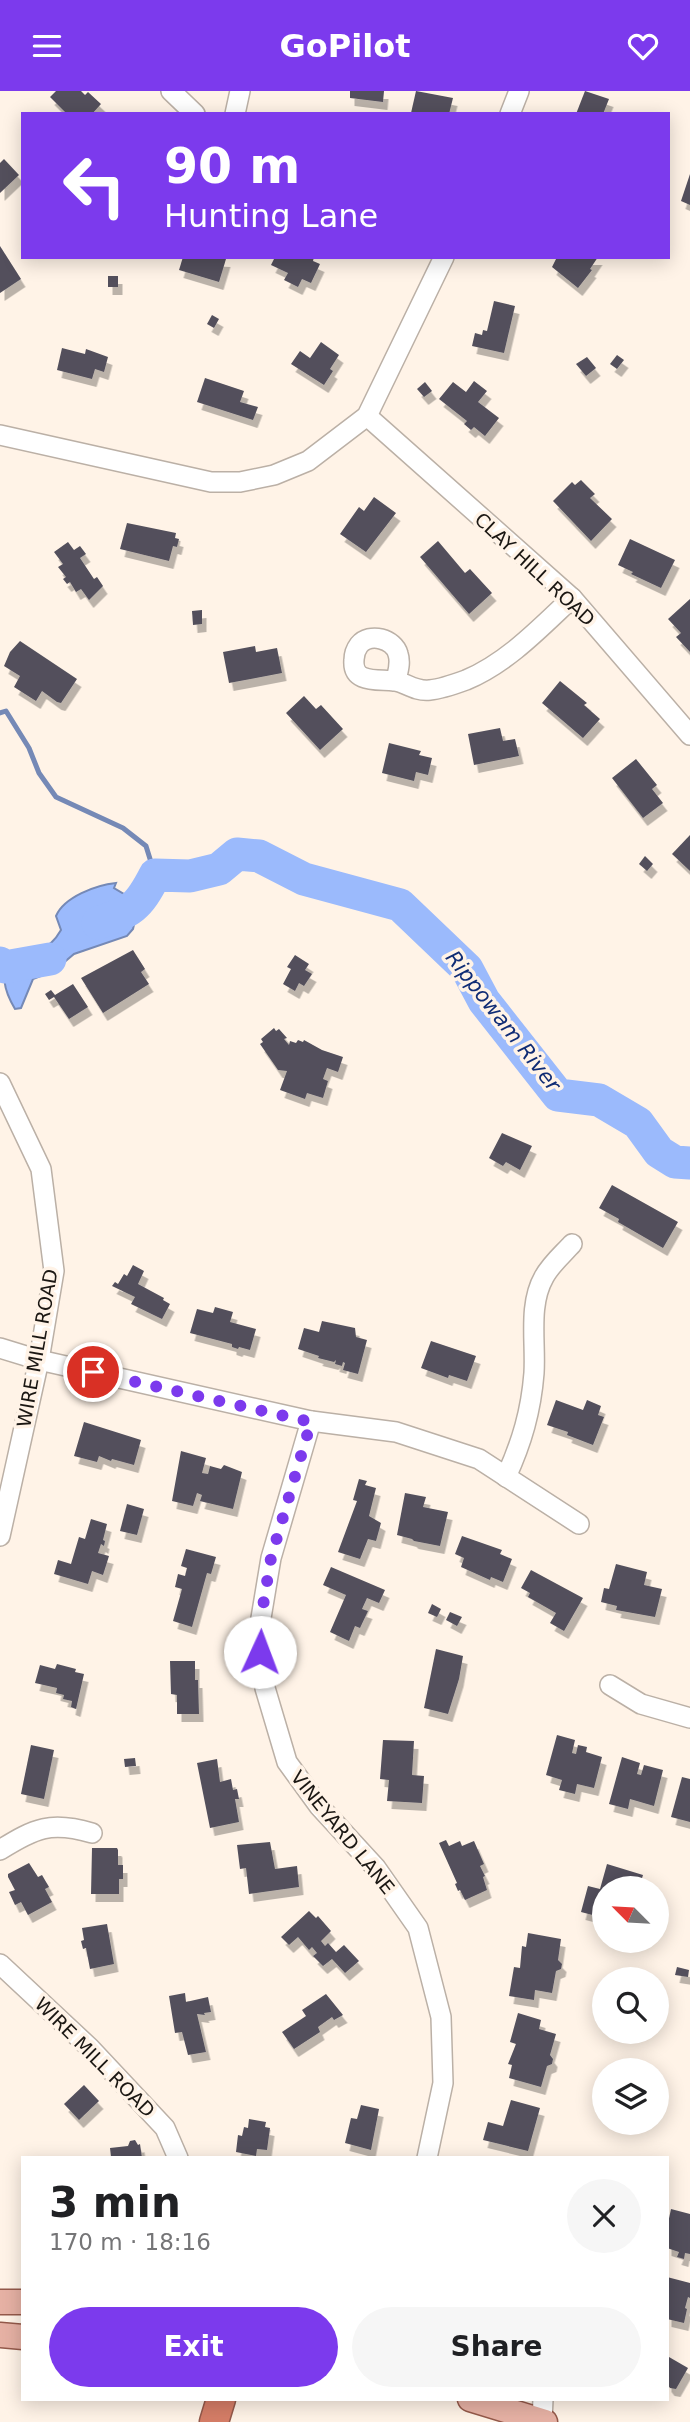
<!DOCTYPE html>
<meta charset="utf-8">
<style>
body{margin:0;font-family:"DejaVu Sans",sans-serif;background:#f6f6f6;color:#202124;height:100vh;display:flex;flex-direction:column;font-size:26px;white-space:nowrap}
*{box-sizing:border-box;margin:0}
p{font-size:23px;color:#757577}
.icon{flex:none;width:38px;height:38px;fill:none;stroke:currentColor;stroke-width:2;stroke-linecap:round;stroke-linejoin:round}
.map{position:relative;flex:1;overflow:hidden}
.sheet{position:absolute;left:21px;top:2065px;width:648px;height:245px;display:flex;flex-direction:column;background:#fff;border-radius:0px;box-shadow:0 4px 18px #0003}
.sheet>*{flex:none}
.guide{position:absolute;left:21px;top:21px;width:649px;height:147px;border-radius:0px;box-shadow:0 4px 18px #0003;background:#7c3aed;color:#fff;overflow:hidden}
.needle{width:46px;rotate:294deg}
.fabs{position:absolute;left:592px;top:1785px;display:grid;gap:14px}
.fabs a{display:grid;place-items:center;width:77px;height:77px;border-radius:50%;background:#fff;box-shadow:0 4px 18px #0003;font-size:35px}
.pin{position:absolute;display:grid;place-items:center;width:60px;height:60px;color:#fff;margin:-30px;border:4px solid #fff;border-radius:50%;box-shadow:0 2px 7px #0007}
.me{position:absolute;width:77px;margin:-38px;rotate:2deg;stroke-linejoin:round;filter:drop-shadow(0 0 5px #0008)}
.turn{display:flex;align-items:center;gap:24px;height:147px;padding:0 28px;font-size:32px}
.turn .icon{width:91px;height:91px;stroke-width:2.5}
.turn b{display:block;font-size:49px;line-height:60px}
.round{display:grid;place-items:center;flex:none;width:74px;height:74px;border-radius:37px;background:#f6f6f6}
.summary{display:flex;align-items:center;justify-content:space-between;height:119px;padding:0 28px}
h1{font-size:42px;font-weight:700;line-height:52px}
.action{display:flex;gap:14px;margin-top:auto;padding:14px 28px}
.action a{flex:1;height:80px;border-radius:42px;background:#7c3aed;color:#fff;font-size:28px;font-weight:700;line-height:80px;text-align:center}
.action a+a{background:#f6f6f6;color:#202124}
header{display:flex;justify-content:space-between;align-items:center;height:91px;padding:0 28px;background:#7c3aed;color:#fff;font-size:32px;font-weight:700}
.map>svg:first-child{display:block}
.water{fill:#9bbafc;stroke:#7589b6;stroke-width:2}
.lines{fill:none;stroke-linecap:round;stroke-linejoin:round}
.stream{stroke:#7589b6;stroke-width:5}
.river{stroke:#9bbafc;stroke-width:33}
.building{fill:#53505c;filter:url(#shadow)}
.minor-casing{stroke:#bbb0a6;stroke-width:22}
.major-casing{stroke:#94594a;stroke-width:27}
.highway-casing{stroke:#94594a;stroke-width:31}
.minor{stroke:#fff;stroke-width:19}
.major{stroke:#e6b1a4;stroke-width:24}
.highway{stroke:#d57d67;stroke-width:28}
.route{stroke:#7c3aed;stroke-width:12;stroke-dasharray:0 21.6}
.labels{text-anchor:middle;stroke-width:7;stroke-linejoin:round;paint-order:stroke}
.street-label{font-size:19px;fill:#1b1713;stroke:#fff3e7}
.water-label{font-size:21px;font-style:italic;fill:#102c75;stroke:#fff3e7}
</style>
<header><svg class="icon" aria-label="menu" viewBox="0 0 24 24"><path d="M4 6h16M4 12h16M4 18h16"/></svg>GoPilot<svg class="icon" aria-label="heart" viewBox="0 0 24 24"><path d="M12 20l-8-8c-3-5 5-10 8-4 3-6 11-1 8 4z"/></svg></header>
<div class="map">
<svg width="690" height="2331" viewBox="0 0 690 2331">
<defs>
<filter id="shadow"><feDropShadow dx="4.5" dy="8" stdDeviation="0" flood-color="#0004"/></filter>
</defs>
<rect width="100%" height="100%" fill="#fff3e7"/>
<path class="water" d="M 116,792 L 114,797 L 139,812 L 133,838 L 127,845 L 74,863 L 54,880 L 33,888 L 21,917 L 15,918 C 2,896 3,887 7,862 C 32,863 48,862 61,839 L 56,825 C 64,806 96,794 116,792 Z"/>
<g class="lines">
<path class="stream" d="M 0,622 L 6,620 L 29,657 L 39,682 L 56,706 L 123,737 L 146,755 L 155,784"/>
<g class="river">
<path d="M 98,832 C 132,820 138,817 155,784 L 190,785 L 219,778 L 237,763 L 259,765 L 304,788 L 400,814 L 467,878 L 484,910 L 558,1004 L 599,1009 L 638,1032 L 659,1061 L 675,1071 L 690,1072"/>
<path d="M 0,872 L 5,876 L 50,868"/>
</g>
</g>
<g class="building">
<path d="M 56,0 L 81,0 L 85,4 L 88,1 L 101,13 L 92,23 L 67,23 L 50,6 Z"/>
<path d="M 350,0 L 384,0 L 383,11 L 350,7 Z"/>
<path d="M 416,0 L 453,7 L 449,23 L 411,22 Z"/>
<path d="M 585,0 L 609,8 L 603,23 L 576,23 Z"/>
<path d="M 4,68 L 19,84 L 0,102 L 0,72 Z"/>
<path d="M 690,83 L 690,114 L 681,110 Z"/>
<path d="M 0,155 L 21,188 L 0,202 Z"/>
<path d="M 183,166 L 226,168 L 219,191 L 179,179 Z"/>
<path d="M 275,166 L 314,166 L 313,170 L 320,173 L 311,192 L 302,188 L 298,196 L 284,189 L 288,182 L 271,174 Z"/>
<path d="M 557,166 L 598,166 L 590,178 L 592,179 L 578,197 L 552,176 Z"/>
<rect x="108" y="185" width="10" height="11"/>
<path d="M 494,210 L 515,215 L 504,262 L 472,255 L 475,242 L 482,244 L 483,239 L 487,240 Z"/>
<path d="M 212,224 L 219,228 L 214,237 L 207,233 Z"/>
<path d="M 321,251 L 339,264 L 330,278 L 333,280 L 324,294 L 291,273 L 300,260 L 310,267 Z"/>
<path d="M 62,257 L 85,263 L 86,258 L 108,266 L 104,281 L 95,278 L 92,288 L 57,279 Z"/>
<path d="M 617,264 L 624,269 L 617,278 L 610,273 Z"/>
<path d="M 587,266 L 596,277 L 586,285 L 576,273 Z"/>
<path d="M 205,287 L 244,300 L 240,311 L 258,316 L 253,329 L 197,311 Z"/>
<path d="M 474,290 L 487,300 L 478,311 L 499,327 L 485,345 L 474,336 L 471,339 L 464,333 L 467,330 L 439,308 L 453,291 L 466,301 Z"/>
<path d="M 425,291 L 432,300 L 424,306 L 417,298 Z"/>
<path d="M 581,389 L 595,403 L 590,407 L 612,428 L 591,450 L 553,410 L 572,391 L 575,394 Z"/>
<path d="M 374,406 L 396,422 L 366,461 L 340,443 L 359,416 L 364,420 Z"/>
<path d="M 127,432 L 176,442 L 175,447 L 179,448 L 177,456 L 173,455 L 169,470 L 120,458 Z"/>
<path d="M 630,448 L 675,469 L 661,497 L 631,483 L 633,481 L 618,474 Z"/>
<path d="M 438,450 L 465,482 L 470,478 L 492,502 L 469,523 L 420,466 Z"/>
<path d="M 68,451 L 74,459 L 80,455 L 86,463 L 80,467 L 94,488 L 97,486 L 103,495 L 89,509 L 81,498 L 76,501 L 70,491 L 67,493 L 63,488 L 66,486 L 58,476 L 63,473 L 54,461 Z"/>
<path d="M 690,508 L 690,561 L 676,546 L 681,542 L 668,528 Z"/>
<path d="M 202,519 L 202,533 L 193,534 L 192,520 Z"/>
<path d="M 20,550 L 77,588 L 61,612 L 57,611 L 42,600 L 36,610 L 14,596 L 20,585 L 4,575 L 10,561 Z"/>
<path d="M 255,555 L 256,561 L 277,557 L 282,582 L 229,592 L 223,561 Z"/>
<path d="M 560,590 L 587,612 L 584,614 L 600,628 L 583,647 L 542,612 Z"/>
<path d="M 304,605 L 316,618 L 321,614 L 343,638 L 320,659 L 286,622 Z"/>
<path d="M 500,637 L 503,650 L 515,648 L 519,665 L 474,674 L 468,643 Z"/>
<path d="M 389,652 L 421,660 L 419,664 L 432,667 L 428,684 L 416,681 L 414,690 L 382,682 Z"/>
<path d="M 636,668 L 657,694 L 652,698 L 663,712 L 643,727 L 612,687 Z"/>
<path d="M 690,744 L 690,780 L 672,763 Z"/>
<path d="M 645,765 L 653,773 L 647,780 L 639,773 Z"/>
<path d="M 133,859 L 145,878 L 141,881 L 149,893 L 103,922 L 81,887 Z"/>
<path d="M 295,864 L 309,873 L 305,879 L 312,883 L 304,895 L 299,892 L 295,900 L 283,893 L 291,878 L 287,876 Z"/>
<path d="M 73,893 L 88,916 L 69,928 L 54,906 L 49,909 L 45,903 L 51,899 L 55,904 Z"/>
<path d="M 274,937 L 276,940 L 279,938 L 287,947 L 284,948 L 289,954 L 290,950 L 296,952 L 298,949 L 303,951 L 304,949 L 322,959 L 343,966 L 338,981 L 327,977 L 323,988 L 328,990 L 323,1007 L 307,1002 L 305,1008 L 280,999 L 287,980 L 278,979 L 260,953 L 263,951 L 261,948 Z"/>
<path d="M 502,1042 L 532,1055 L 520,1079 L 506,1071 L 503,1075 L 489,1067 Z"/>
<path d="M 612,1094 L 678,1131 L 663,1157 L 618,1131 L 619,1128 L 599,1117 Z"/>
<path d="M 133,1174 L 144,1180 L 138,1193 L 164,1207 L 163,1209 L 170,1213 L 162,1228 L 131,1213 L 135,1206 L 112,1195 L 115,1191 L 118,1193 L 124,1183 L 127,1185 Z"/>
<path d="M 215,1216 L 233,1221 L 230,1231 L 256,1238 L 250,1259 L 239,1256 L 238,1258 L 232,1256 L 232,1253 L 190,1242 L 197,1218 L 213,1222 Z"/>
<path d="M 322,1230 L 355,1237 L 356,1246 L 367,1249 L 358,1283 L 343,1279 L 345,1272 L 343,1271 L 342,1275 L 335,1273 L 336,1269 L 334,1271 L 318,1267 L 319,1265 L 298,1258 L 304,1237 L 319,1241 Z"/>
<path d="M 431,1250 L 476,1265 L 467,1290 L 449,1284 L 448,1287 L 421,1277 Z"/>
<path d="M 556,1309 L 583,1319 L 587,1309 L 601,1315 L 598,1324 L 604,1326 L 593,1354 L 567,1344 L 568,1341 L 547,1334 Z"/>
<path d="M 84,1331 L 141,1349 L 134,1374 L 112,1368 L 111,1370 L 99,1365 L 97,1371 L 74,1365 Z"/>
<path d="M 181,1360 L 206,1367 L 202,1382 L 208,1383 L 210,1375 L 221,1378 L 224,1374 L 242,1381 L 233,1418 L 200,1410 L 202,1404 L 197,1402 L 193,1415 L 172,1410 Z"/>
<path d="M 359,1388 L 367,1390 L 365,1394 L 376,1397 L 369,1425 L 381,1432 L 376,1450 L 368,1448 L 360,1468 L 338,1461 L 357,1410 L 353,1409 Z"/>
<path d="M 405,1402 L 426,1406 L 423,1416 L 448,1421 L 440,1455 L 414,1450 L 412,1448 L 397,1444 Z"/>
<path d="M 127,1413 L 144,1418 L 137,1444 L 120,1440 Z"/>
<path d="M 91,1428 L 107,1433 L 103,1449 L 105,1450 L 104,1455 L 101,1453 L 98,1462 L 109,1465 L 103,1484 L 92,1480 L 88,1493 L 54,1483 L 58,1469 L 71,1473 L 79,1446 L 85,1448 Z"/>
<path d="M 462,1445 L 502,1459 L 500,1463 L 512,1468 L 503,1491 L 491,1486 L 490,1489 L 461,1476 L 464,1467 L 455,1463 Z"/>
<path d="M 186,1458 L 216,1466 L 211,1483 L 207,1482 L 192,1536 L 173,1530 L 182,1498 L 175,1496 L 178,1483 L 185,1485 L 187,1477 L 181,1475 Z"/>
<path d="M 616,1473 L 647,1481 L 644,1494 L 662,1498 L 655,1526 L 616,1519 L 617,1515 L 601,1511 L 604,1497 L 609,1498 Z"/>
<path d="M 331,1476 L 385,1499 L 379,1512 L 367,1507 L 362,1518 L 368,1520 L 360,1537 L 355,1535 L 349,1550 L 330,1541 L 346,1504 L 323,1494 Z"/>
<path d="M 531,1479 L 583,1507 L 564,1540 L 550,1532 L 556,1522 L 528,1506 L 530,1502 L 521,1497 Z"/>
<path d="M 432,1513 L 441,1518 L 437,1526 L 428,1522 Z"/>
<path d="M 450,1521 L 462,1526 L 457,1535 L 446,1529 Z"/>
<path d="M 436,1558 L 463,1565 L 459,1588 L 448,1623 L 424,1617 Z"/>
<path d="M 170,1570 L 195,1570 L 195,1589 L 198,1589 L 199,1623 L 177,1623 L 177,1604 L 171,1603 Z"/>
<path d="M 57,1573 L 76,1578 L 75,1581 L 84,1583 L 76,1618 L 71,1616 L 72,1610 L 63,1608 L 64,1604 L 56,1602 L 57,1597 L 35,1592 L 40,1574 L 55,1578 Z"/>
<path d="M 557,1644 L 575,1649 L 572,1662 L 576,1663 L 578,1654 L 587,1656 L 586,1661 L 602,1666 L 594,1697 L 577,1693 L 575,1703 L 559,1699 L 562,1689 L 546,1684 Z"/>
<path d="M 383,1649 L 414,1650 L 412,1684 L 424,1685 L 422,1712 L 387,1710 L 389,1689 L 380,1688 Z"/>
<path d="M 31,1654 L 54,1659 L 44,1708 L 21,1703 Z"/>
<path d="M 622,1666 L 640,1672 L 637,1683 L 641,1684 L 644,1674 L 663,1679 L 654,1715 L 630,1708 L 628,1718 L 609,1713 Z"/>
<path d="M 135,1667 L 136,1675 L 125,1676 L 124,1668 Z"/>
<path d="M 217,1668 L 220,1691 L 231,1688 L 233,1699 L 237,1698 L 239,1708 L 235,1708 L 239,1731 L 210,1737 L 197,1672 Z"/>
<path d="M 682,1686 L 690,1688 L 690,1731 L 671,1726 Z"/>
<path d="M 446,1749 L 449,1755 L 460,1750 L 462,1755 L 474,1750 L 484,1773 L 480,1775 L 485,1785 L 483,1786 L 487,1799 L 465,1809 L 460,1799 L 458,1800 L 455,1793 L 457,1792 L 439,1752 Z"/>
<path d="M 270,1751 L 275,1778 L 297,1775 L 299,1796 L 249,1803 L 246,1777 L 240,1778 L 237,1754 Z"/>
<path d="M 92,1757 L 117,1757 L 118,1759 L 118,1774 L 123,1774 L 123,1788 L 119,1788 L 119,1803 L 91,1803 Z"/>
<path d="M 29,1772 L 38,1786 L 42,1784 L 49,1796 L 45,1798 L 52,1811 L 28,1824 L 21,1811 L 15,1814 L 9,1801 L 15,1799 L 8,1786 L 8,1783 Z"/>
<path d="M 607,1773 L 643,1784 L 639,1797 L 604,1797 L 604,1827 L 581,1821 L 588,1795 L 600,1798 Z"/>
<path d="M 309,1820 L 316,1827 L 318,1825 L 331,1840 L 321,1850 L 325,1855 L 328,1852 L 336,1861 L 344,1854 L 359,1870 L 345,1882 L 332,1868 L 323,1875 L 313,1865 L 317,1862 L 312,1856 L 309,1859 L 298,1846 L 289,1854 L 281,1846 Z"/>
<path d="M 107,1833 L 114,1873 L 90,1878 L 86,1857 L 83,1858 L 81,1850 L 84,1849 L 82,1837 Z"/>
<path d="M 528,1842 L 561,1848 L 558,1869 L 562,1873 L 561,1878 L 556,1880 L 552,1902 L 535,1899 L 534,1909 L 509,1905 L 514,1876 L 520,1877 L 522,1855 L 526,1856 Z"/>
<path d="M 677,1876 L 689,1879 L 688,1886 L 675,1884 Z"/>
<path d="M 185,1902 L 186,1911 L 208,1906 L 211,1921 L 204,1922 L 205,1924 L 197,1923 L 206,1961 L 188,1964 L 182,1941 L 175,1942 L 169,1905 Z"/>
<path d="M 326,1903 L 343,1924 L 334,1929 L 332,1926 L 318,1936 L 320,1941 L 294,1958 L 282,1941 L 306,1925 L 302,1919 Z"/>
<path d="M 518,1922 L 541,1929 L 539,1938 L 556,1943 L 550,1964 L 553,1968 L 552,1973 L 547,1975 L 541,1996 L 509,1987 L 512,1974 L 508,1973 L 516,1953 L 510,1951 Z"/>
<path d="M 84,1994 L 99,2010 L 79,2029 L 64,2013 Z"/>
<path d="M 511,2009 L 540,2017 L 528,2060 L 483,2049 L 488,2031 L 503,2035 Z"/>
<path d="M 361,2014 L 379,2018 L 371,2059 L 345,2052 L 351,2027 L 357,2028 Z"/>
<path d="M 249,2028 L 266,2031 L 265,2036 L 270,2037 L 267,2059 L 257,2058 L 256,2065 L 236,2061 L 238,2044 L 242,2045 L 244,2036 L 248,2037 Z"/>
<path d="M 135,2049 L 138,2054 L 140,2053 L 142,2067 L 111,2066 L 110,2057 L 128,2055 L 130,2050 Z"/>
<path d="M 671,2118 L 690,2123 L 690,2163 L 685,2162 L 684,2168 L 677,2166 L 679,2161 L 667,2157 L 667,2137 Z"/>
<path d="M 667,2186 L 690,2192 L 690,2207 L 688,2206 L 685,2217 L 687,2218 L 684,2232 L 667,2228 Z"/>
<path d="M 669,2266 L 688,2277 L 676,2298 L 670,2297 L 667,2293 L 667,2269 Z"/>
</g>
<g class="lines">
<defs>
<g id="minor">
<path d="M 171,0 L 195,23"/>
<path d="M 235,23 L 240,0"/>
<path d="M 510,23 L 519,0"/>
<path d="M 367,325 L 572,507 L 690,644"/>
<path d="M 0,344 L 211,391 L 240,391 L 274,384 L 308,370 L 367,325 L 444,166"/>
<path d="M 396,589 C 398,580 401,572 398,563 C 394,548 370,541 359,554 C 356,558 354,564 354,569 C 352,593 378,588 394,590 C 404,590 414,601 430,599 C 441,598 455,593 466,589 C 507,572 540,537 572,507"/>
<path d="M 0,992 L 41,1078 L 54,1180 L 39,1269 L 0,1445"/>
<path d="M 0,1257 L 39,1269 L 311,1330 L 396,1341 L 479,1368 L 579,1433"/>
<path d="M 311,1330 L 271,1467 L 258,1545 L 265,1597 L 287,1671 L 319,1715 L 376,1777 L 418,1837 L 441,1926 L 443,1992 L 427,2067"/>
<path d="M 506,1386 C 522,1351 531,1320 534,1282 C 536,1251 528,1214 544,1186 C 551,1173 563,1163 572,1153"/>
<path d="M 610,1594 L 641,1613 L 690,1627"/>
<path d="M 0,1759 C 35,1737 51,1730 92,1742"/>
<path d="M 0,1873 L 90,1957 L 165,2037 L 178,2067"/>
<path d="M 542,2330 L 543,2308"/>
</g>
<g id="major">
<path d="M 0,2211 L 23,2211"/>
<path d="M 0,2244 L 23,2246"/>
<path d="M 470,2308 L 545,2331"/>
</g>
<path id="highway" d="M 214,2331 L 221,2308"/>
</defs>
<use href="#minor" class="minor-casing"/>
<use href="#major" class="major-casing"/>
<use href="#highway" class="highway-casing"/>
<use href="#minor" class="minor"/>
<use href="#major" class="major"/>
<use href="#highway" class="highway"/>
</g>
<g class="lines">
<path class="route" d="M 93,1281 L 311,1331 L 271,1467 L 258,1545 L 260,1561"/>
</g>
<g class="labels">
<g class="street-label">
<text transform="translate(535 478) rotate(43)" y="7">CLAY HILL ROAD</text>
<text transform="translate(37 1257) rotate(-80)" y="7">WIRE MILL ROAD</text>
<text transform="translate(343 1741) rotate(51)" y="7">VINEYARD LANE</text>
<text transform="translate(95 1966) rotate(45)" y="7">WIRE MILL ROAD</text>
</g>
<g class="water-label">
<text transform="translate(503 930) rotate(52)" y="7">Rippowam River</text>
</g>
</g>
</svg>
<div class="fabs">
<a><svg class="needle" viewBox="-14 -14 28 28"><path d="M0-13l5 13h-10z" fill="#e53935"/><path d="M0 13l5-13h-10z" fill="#757577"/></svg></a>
<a><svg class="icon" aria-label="search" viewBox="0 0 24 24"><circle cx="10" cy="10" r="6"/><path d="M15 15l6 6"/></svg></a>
<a><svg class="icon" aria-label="layers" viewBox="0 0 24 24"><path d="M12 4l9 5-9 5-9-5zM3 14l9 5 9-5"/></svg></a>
</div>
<div class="pin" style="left:93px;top:1281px;background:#d93025"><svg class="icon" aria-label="arrive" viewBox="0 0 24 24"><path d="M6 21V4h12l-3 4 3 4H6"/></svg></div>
<svg class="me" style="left:260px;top:1561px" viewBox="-20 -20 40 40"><circle r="19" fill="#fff"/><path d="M0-13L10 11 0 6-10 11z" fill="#7c3aed"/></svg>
<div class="guide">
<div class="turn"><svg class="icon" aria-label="left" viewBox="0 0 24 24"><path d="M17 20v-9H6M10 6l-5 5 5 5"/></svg><div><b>90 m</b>Hunting Lane</div></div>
</div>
<section class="sheet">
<div class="summary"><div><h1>3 min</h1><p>170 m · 18:16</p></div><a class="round"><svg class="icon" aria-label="close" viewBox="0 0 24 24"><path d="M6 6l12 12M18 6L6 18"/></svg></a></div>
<div class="action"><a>Exit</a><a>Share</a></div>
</section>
</div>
